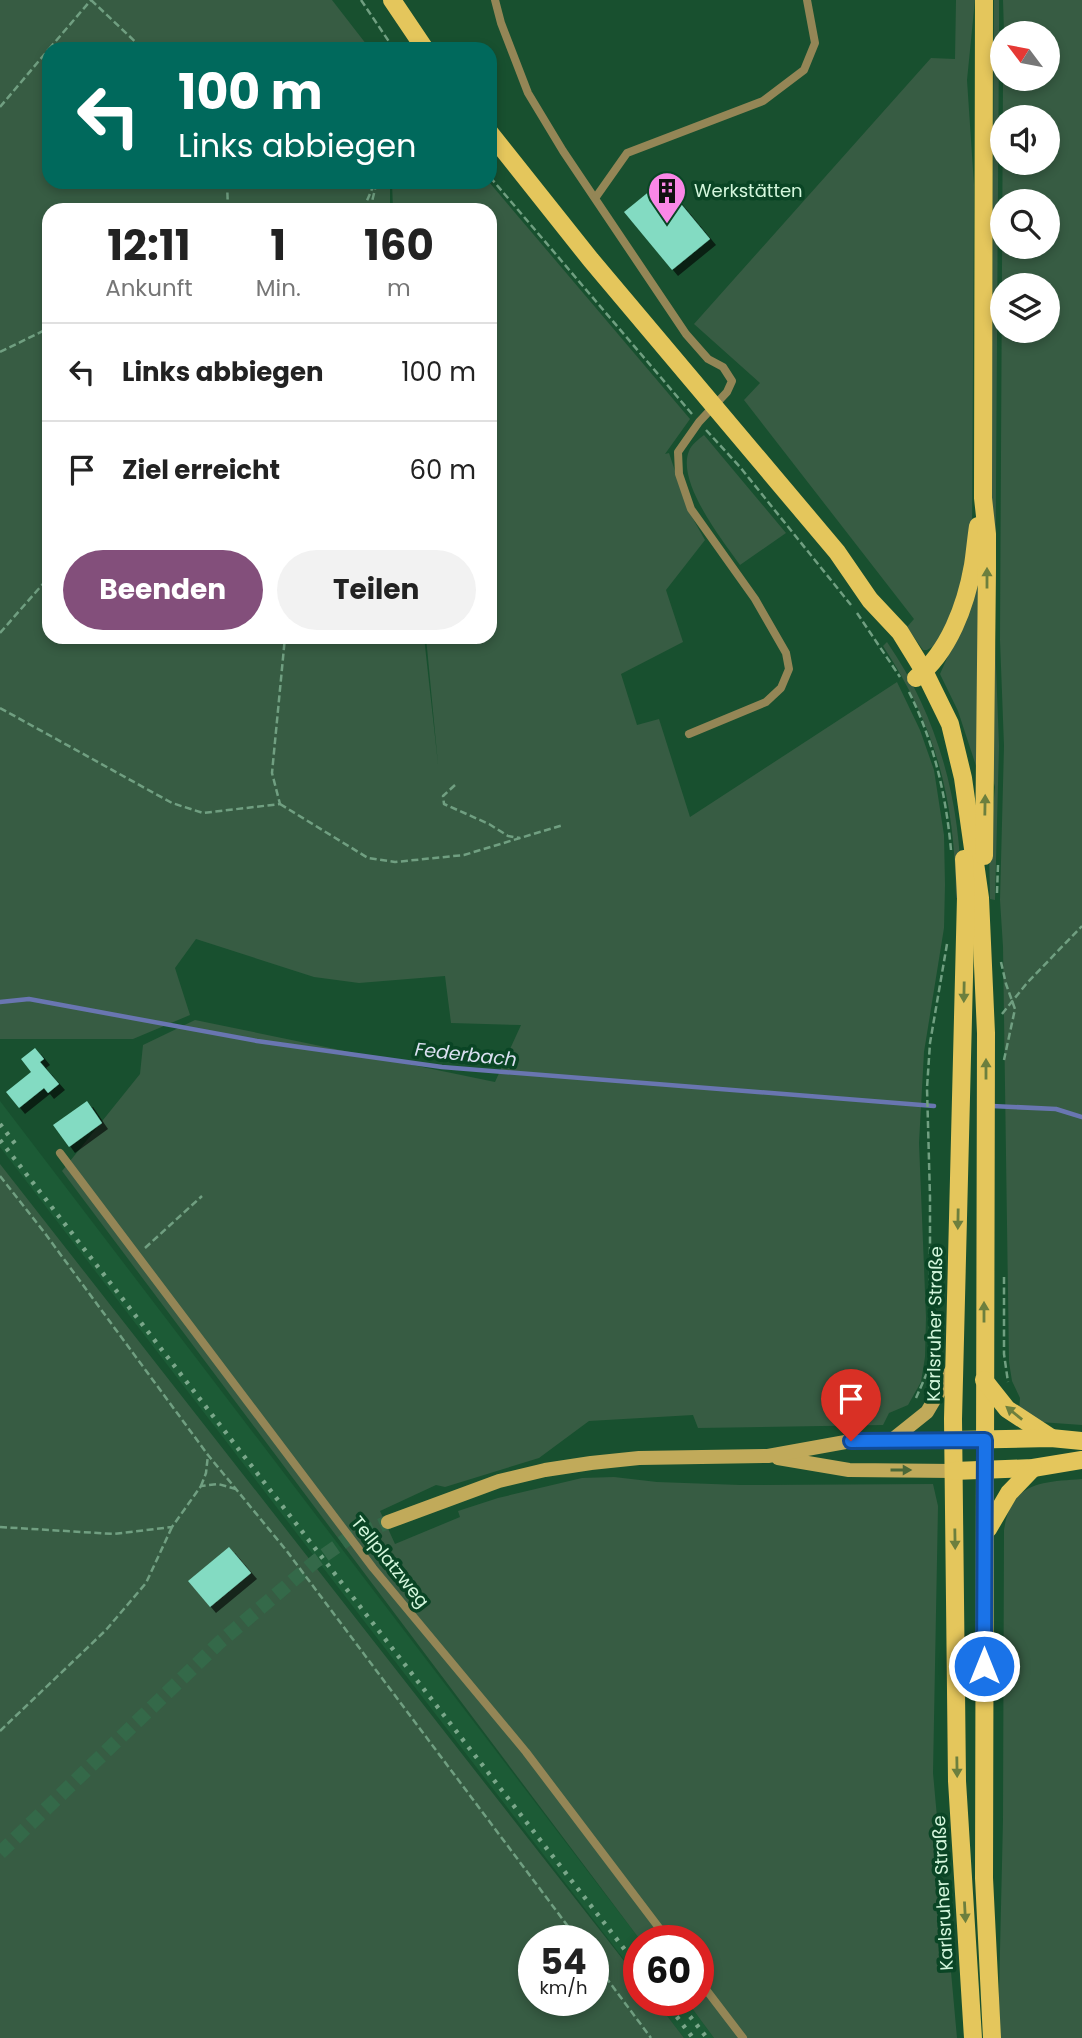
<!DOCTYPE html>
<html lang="de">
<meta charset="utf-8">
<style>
body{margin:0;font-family:Poppins,sans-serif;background:#f2f2f2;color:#222;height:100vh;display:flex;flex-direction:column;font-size:26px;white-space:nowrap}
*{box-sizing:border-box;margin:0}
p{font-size:23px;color:#767676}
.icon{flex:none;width:38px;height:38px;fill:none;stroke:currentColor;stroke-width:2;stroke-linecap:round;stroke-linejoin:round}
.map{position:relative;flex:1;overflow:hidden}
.sheet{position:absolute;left:42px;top:203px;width:455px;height:441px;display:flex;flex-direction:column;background:#fff;border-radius:21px;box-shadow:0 4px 10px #0003}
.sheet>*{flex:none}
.guide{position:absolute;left:42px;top:42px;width:455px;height:147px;border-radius:21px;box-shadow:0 4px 10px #0003;background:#00695c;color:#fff;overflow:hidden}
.needle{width:46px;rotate:302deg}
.buttons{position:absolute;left:990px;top:21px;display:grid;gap:14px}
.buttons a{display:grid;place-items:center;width:70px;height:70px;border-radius:50%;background:#fff;box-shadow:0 4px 10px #0003;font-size:35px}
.speed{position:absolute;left:518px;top:1925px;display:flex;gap:14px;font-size:35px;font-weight:700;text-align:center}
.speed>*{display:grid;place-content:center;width:91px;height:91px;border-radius:50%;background:#fff;box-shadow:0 4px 10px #0003;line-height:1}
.speed small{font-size:18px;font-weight:400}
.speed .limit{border:10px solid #d22;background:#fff;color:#111}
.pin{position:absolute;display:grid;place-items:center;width:60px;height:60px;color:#fff;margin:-72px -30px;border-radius:50% 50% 50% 0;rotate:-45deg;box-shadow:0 0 7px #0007}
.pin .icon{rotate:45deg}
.me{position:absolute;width:77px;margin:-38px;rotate:0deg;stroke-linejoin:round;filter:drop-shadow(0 0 5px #0008)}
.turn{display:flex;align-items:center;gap:24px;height:147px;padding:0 21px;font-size:32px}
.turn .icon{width:91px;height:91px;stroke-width:2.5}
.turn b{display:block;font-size:49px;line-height:60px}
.eta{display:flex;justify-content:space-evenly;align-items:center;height:119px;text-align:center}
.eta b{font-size:42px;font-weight:700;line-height:49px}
.cta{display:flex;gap:14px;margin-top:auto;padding:14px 21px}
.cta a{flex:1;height:80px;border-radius:42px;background:#834f7b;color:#fff;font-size:28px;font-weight:700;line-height:80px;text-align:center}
.cta a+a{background:#f2f2f2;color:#222}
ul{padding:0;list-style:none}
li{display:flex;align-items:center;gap:21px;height:98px;padding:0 21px;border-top:2px solid #e0e0e0}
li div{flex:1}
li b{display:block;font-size:26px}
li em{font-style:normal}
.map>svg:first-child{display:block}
.built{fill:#1c5b36}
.green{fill:#375c43;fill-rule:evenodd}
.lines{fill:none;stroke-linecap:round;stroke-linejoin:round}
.stream{stroke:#6976b1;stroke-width:4.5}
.building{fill:#83dbc2;filter:url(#shadow)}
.secondary-tunnel{stroke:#346949;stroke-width:14;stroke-dasharray:14 7;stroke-linecap:butt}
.path{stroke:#709f81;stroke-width:2.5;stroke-dasharray:7 3.5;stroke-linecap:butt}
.lane{stroke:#948656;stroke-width:8}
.secondary{stroke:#c1aa5a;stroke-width:14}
.primary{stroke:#e4c65c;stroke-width:18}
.rail{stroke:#7aa78a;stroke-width:4.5;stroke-dasharray:3.5 7;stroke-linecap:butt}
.oneway{fill:#6c7f3e}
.oneway2{fill:#4a6838}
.route-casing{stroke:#114b97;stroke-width:18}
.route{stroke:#1a73e8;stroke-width:12}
.labels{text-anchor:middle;stroke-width:7;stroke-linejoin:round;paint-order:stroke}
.poi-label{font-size:18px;fill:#d4f7dd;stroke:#0a4525;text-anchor:start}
.street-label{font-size:18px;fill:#d4f7dd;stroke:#0a4525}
.water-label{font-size:19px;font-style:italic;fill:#dbe0f2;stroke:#0a4525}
</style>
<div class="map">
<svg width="1082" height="2038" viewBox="0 0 1082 2038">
<defs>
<filter id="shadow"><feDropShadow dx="6" dy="6" stdDeviation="0" flood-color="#0009"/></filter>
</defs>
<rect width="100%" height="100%" fill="#18502f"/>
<g class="built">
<path d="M 0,1101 L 641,1941 L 639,1979 L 0,1147 Z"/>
<path d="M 655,2000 L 686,2000 L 714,2038 L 684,2038 Z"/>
</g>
<g class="green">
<path d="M 0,0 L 332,0 L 370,49 L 49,49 L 49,182 L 390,182 L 390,210 L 49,210 L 49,637 L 424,637 L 438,764 L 426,637 L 490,637 L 490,210 L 393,210 L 392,182 L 489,182 L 690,419 L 665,454 L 669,453 L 688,510 L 705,540 L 666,590 L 683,642 L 621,674 L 637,725 L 659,719 L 690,817 L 897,682 L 920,730 L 934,770 L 944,835 L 945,885 L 944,928 L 924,1052 L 919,1143 L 926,1317 L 925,1357 L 921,1382 L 908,1405 L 889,1413 L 883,1425 L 698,1428 L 693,1415 L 589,1421 L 539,1458 L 445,1487 L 436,1485 L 380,1511 L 395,1544 L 460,1517 L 458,1511 L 498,1498 L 582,1478 L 614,1477 L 657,1482 L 740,1485 L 933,1484 L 938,1506 L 933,1773 L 957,2038 L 714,2038 L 686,2000 L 698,2000 L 698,1941 L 641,1941 L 62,1171 L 140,1074 L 143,1045 L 195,1020 L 495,1082 L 521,1025 L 451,1023 L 445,976 L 359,983 L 314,977 L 196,939 L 175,968 L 190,1015 L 133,1039 L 0,1039 Z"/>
<path d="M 956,0 L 975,0 L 967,80 L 974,185 L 972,534 L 963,589 L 937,644 L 927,650 L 923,650 L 907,627 L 914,619 L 744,400 L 760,383 L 694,324 L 931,58 L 955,59 Z"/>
<path d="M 994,0 L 999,0 L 999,39 L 995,640 L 999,746 L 995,900 L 990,899 L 989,851 L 995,787 L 990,768 Z"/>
<path d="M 1003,0 L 1082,0 L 1082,1425 L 1040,1422 L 1019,1411 L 1020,1398 L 1012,1381 L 1009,1362 L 1003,947 L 1000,900 L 1004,746 L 1000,640 L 1003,79 L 1048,79 L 1048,33 L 1004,33 ZM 1003,117 L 1048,117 L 1048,163 L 1003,163 ZM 1003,201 L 1048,201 L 1048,247 L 1003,247 ZM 1003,285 L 1048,285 L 1048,331 L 1003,331 Z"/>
<path d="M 704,435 L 786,533 L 740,565 C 723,541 676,482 689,451 C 691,445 699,439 704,435 Z"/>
<path d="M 979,573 L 979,775 L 958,711 L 940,674 L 959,631 Z"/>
<path d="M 887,642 C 939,718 962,805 961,897 L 956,898 C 955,801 937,728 883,646 Z"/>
<path d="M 0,1164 L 639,1980 L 639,2000 L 655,2000 L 684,2038 L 0,2038 ZM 534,1941 L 593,1941 L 593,2000 L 534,2000 Z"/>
<path d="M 1082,1479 L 1082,2038 L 998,2038 L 1003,1820 L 1004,1530 C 1011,1482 1041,1482 1082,1479 Z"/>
</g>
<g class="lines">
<g class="stream">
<path d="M 0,1002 L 29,999 L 257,1041 L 442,1067 L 934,1106"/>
<path d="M 992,1106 L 1056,1109 L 1082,1117"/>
</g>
</g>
<g class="building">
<path d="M 662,181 L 710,239 L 672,270 L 624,212 Z"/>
<path d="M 35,1048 L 44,1059 L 40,1062 L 59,1084 L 48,1093 L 44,1088 L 19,1108 L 6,1092 L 31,1072 L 21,1059 Z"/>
<path d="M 87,1101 L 102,1123 L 69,1147 L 53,1125 Z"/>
<path d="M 229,1547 L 251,1573 L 210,1607 L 188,1581 Z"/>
</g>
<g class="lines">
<path class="secondary-tunnel" d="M 0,1853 L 221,1641 L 316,1561 L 346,1540 L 388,1522"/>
<g class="path">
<path d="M 91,0 L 143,49"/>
<path d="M 361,0 L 394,49"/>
<path d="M 49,49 L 91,0"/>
<path d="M 0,107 L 49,49"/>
<path d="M 490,177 L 692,414"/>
<path d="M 227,182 L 228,210"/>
<path d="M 363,210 L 375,182"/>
<path d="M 370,210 L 376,185"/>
<path d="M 0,352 L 49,328"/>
<path d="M 706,430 L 740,467 L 851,605"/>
<path d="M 857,613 L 900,677"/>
<path d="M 0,633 L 49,577"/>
<path d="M 909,692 C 934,742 946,795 951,850"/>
<path d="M 0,708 L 172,803 L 203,813 L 280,804 L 272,773 L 285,637"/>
<path d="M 455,785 L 443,796 L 444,804 L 489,824 L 508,836 L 520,838"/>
<path d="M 280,804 L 368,858 L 395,862 L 464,855 L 563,825"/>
<path d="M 997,893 L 998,865"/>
<path d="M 1001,962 L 1006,984 L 1015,1009 L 1004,1060"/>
<path d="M 1002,1014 L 1027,983 L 1082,926"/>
<path d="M 0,1176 L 44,1232 L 208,1455 L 286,1550 L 579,1941"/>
<path d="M 145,1248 L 202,1196"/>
<path d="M 1004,1277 L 1004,1354 L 1008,1382"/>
<path d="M 916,1398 L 930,1366 L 930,1197 L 927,1088 L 930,1043 L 947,944"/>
<path d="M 201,1486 L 206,1473 L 208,1455"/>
<path d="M 0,1527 L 114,1534 L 172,1527 L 201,1486 L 218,1484 L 236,1489"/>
<path d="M 0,1731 L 106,1630 L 146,1583 L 172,1527"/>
<path d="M 593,1960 L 651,2038"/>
</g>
<g class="lane">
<path d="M 495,0 L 501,23 L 528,93 L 563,151 L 686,334 L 708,359 L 723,367 L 732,381 L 727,392 L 699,422 L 678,452 L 679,474 L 691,509 L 755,599 L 786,653 L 789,669 L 781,688 L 766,702 L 689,734"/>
<path d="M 596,197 L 627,153 L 763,101 L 804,70 L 815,43 L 807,0"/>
<path d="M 60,1153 L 373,1568 L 526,1752 L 669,1941"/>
<path d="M 698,1979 L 743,2038"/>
</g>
<g class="secondary">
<path d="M 892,1440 L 927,1412 L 953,1368"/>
<path d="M 778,1458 L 849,1470 L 954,1471"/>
<path d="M 388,1522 L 499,1481 L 545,1470 L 591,1463 L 639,1458 L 768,1456 L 851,1441 L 954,1440"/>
</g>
<g class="primary">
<path d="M 392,0 L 425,49"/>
<path d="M 490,133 L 591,260 L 837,552 L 870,600 L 900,632 L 924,671 L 950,724 L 963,778 L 980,898 L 986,1033 L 984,1878 L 992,2038"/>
<path d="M 916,678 C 949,652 966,605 973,565 C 975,552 976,539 978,526"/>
<path d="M 984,856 L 987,568 L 987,534 L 983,498 L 984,0"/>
<path d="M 964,859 L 966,897 L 953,1419 L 957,1781 L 973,2038"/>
<path d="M 984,1380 L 1007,1409 L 1050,1437"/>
<path d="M 954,1440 L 1051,1438 L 1082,1441"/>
<path d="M 954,1471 L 1033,1468 L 1082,1460"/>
<path d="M 988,1529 L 1009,1493 L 1033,1468"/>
</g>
<g class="rail">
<path d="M 0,1124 L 16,1145"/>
<path d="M 0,1140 L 639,1968"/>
<path d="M 664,2000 L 693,2038"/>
<path d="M 677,2000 L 707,2038"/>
</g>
</g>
<defs><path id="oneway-solid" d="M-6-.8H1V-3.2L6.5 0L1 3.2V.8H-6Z" transform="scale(1.75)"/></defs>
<g class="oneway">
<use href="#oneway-solid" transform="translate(987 578) rotate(-90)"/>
<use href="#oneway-solid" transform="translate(985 805) rotate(-89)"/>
<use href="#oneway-solid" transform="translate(964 992) rotate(91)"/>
<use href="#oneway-solid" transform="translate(986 1069) rotate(-90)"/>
<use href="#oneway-solid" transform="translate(958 1219) rotate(91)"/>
<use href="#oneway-solid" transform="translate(984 1312) rotate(-90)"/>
<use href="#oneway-solid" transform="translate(1014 1413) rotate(-141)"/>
<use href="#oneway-solid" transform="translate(955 1539) rotate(89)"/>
<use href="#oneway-solid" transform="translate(957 1767) rotate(89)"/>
<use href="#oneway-solid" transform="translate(965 1912) rotate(87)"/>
</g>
<use class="oneway2" href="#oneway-solid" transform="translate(901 1470)"/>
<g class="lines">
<defs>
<path id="route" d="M 851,1441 L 985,1440 L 984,1666"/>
</defs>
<use href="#route" class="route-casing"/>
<use href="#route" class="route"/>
</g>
<defs>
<symbol id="building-pin" viewBox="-11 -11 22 30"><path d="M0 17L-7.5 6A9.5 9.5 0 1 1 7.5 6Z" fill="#fa87e7" stroke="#0a4525"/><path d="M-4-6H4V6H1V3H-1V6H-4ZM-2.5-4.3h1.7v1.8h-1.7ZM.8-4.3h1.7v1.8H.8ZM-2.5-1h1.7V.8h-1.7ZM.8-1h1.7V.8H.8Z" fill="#111"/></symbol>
</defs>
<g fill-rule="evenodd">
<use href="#building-pin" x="645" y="169" width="44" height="60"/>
</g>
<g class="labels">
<g class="poi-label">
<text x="694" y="197">Werkstätten</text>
</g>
<g class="street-label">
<text transform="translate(935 1324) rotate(-89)" y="6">Karlsruher Straße</text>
<text transform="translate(390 1562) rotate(51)" y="6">Tellplatzweg</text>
<text transform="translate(943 1893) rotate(-93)" y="6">Karlsruher Straße</text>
</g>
<g class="water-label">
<text transform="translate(466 1054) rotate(6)" y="7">Federbach</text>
</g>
</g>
</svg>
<div class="buttons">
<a><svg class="needle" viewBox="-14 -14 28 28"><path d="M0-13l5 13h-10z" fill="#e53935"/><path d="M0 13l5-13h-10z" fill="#767676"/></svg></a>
<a><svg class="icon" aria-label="sound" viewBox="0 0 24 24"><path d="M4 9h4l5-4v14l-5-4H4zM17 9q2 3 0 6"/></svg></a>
<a><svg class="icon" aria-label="search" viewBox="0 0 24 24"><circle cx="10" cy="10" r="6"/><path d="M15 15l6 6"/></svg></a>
<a><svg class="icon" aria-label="layers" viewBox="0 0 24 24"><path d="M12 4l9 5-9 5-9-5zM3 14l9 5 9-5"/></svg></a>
</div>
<div class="speed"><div>54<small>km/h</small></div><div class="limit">60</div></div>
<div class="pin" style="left:851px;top:1441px;background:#d93025"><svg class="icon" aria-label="arrive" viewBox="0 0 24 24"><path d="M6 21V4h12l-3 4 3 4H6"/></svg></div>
<svg class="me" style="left:984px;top:1666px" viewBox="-20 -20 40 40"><circle r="17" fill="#1a73e8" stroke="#fff" stroke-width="3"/><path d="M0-11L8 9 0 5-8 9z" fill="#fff"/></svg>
<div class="guide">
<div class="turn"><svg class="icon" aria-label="left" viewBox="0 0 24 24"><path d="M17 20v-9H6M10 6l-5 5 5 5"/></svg><div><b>100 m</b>Links abbiegen</div></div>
</div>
<section class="sheet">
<div class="eta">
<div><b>12:11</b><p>Ankunft</p></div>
<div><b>1</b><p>Min.</p></div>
<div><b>160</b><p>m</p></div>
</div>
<ul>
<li><svg class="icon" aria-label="left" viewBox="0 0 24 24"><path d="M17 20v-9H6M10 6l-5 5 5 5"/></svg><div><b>Links abbiegen</b></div><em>100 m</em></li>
<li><svg class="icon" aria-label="arrive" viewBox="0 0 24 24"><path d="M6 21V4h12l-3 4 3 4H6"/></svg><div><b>Ziel erreicht</b></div><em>60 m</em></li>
</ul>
<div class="cta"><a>Beenden</a><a>Teilen</a></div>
</section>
</div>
